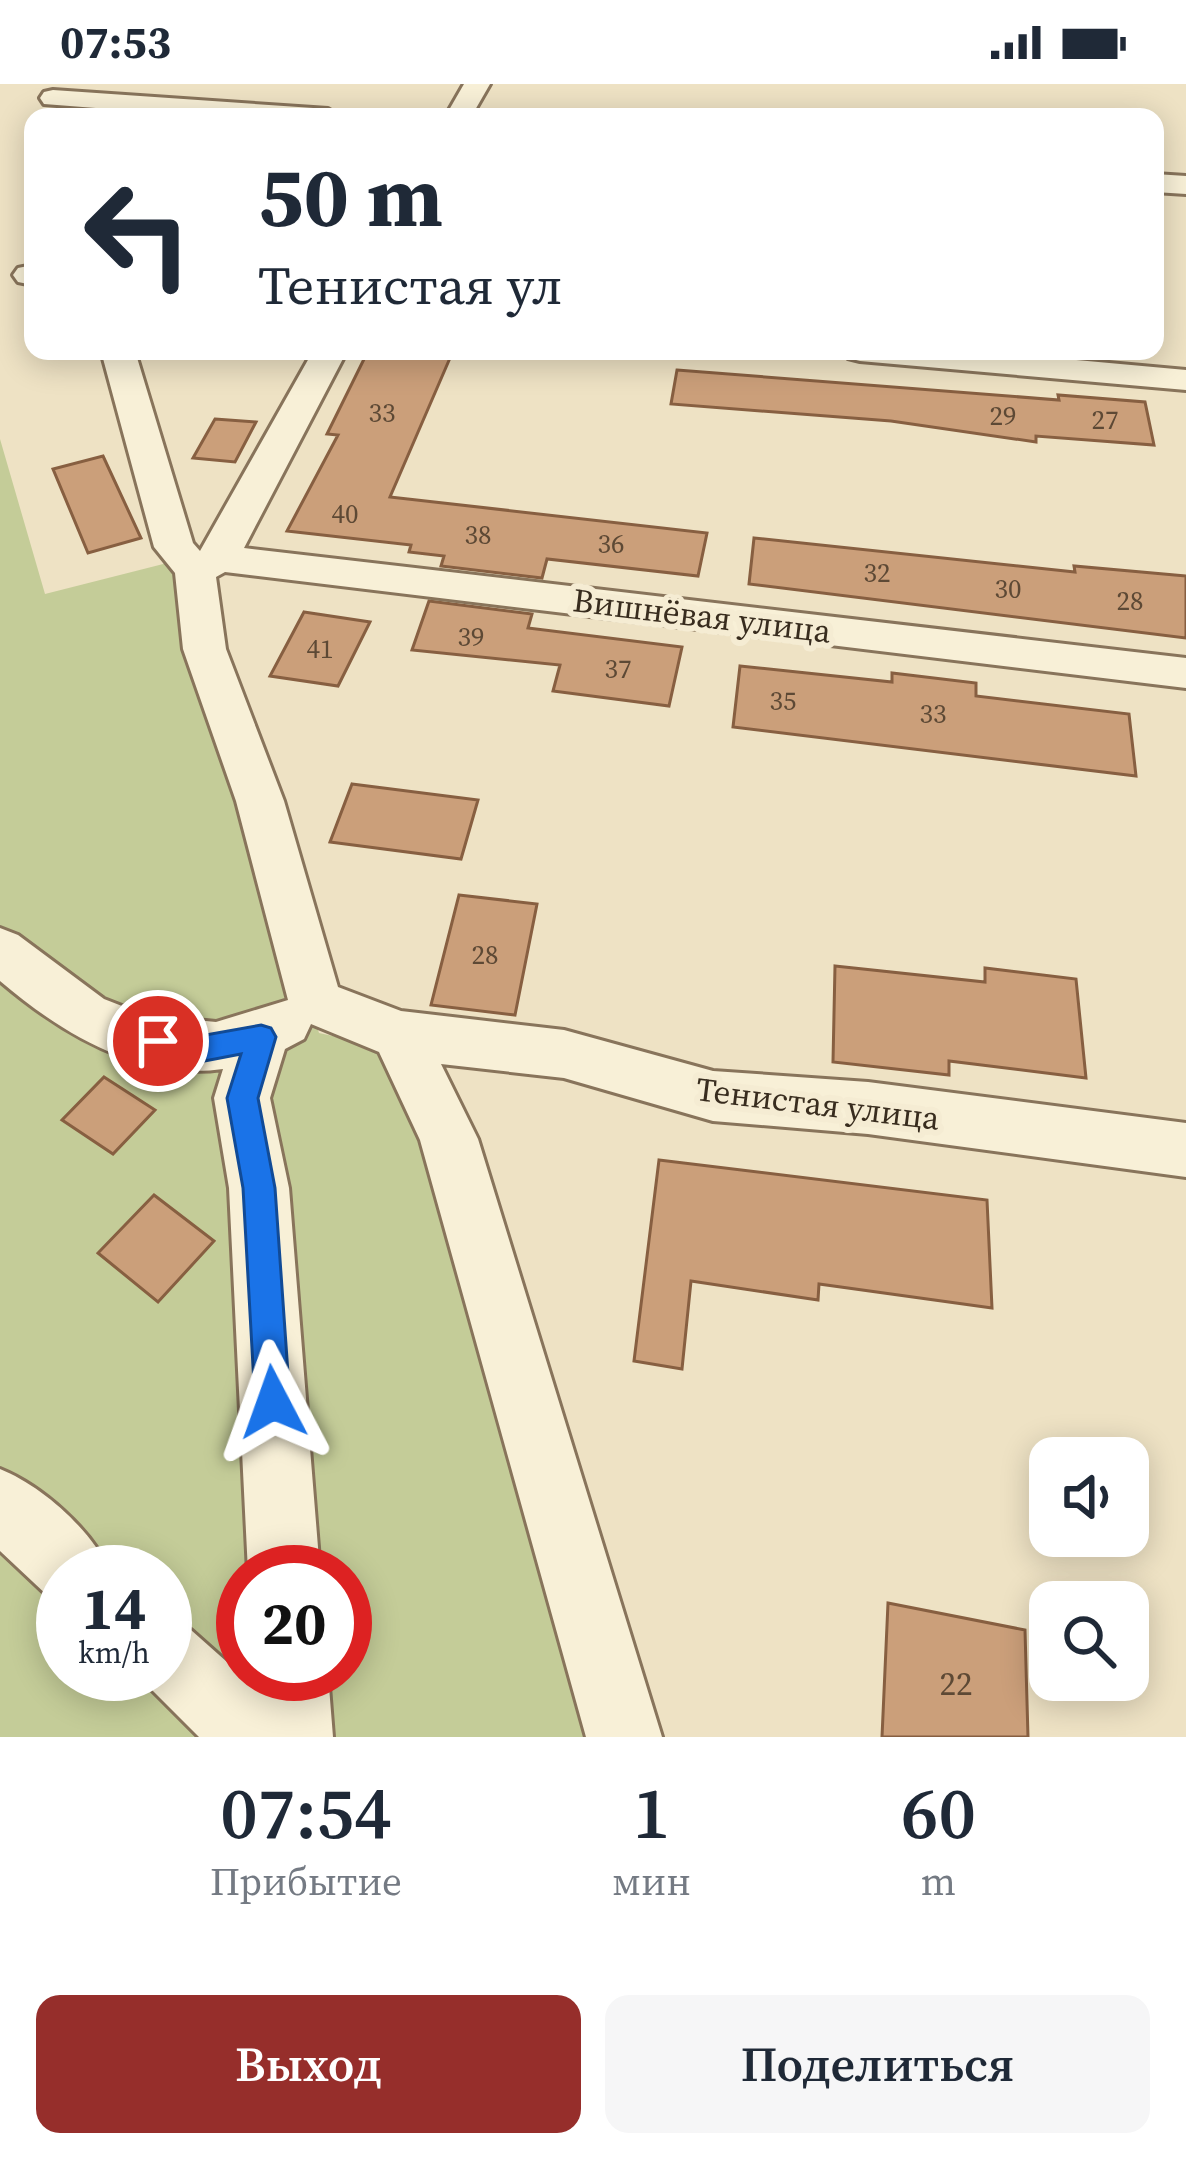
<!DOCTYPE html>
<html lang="ru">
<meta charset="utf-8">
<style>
body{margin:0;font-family:"Source Serif 4",serif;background:#f6f6f7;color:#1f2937;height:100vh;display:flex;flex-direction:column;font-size:45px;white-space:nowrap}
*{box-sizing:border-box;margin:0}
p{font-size:39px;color:#747a83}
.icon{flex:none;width:66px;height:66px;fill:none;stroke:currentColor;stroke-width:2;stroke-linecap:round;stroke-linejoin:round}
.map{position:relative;height:1653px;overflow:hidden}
.panel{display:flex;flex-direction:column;background:#fff;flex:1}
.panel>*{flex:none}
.guide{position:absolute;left:24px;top:24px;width:1140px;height:252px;border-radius:24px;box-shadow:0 6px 30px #0003;background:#fff;color:#1f2937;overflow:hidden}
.buttons{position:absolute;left:1029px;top:1353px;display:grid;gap:24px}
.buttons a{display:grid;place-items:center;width:120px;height:120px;border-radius:24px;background:#fff;box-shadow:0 6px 30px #0003;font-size:60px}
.speed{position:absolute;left:36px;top:1461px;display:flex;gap:24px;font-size:60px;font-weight:700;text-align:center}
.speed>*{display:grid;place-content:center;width:156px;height:156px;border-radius:50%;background:#fff;box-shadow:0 6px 30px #0003;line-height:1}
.speed small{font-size:30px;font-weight:400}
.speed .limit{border:18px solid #d22;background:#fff;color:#111}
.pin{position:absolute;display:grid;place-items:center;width:102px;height:102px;color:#fff;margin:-51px;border:6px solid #fff;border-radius:50%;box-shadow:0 3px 12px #0007}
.me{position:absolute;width:132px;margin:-66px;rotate:356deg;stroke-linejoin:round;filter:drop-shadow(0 0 9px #0008)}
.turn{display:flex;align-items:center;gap:42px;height:252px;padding:0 36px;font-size:54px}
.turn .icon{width:156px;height:156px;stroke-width:2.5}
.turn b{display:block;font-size:84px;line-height:102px}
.eta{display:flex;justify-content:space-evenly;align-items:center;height:204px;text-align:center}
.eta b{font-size:72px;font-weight:600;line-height:84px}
.button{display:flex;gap:24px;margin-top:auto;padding:24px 36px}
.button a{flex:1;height:138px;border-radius:24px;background:#962e2b;color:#fff;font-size:48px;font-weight:600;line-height:138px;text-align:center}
.button a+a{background:#f6f6f7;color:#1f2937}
.status{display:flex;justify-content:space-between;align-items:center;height:84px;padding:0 60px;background:#fff;direction:ltr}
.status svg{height:33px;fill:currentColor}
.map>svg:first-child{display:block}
.green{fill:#c4cc98;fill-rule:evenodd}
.building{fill:#cb9f7a;stroke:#875f41;stroke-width:3}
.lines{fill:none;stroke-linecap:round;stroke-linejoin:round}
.minor-casing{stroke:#88745b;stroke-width:6}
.minor{fill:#f8f0d7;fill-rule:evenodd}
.route{fill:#1a73e8;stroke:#114b97;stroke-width:3}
.labels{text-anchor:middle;stroke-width:12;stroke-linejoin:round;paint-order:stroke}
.number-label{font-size:27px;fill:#5d4935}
.street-label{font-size:33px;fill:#382c1e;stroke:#f5ecd3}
.near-number-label{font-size:33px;fill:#5d4935}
</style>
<div class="status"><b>07:53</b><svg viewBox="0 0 49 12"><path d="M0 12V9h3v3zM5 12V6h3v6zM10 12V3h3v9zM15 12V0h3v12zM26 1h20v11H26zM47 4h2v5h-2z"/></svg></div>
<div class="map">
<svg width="1186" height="1653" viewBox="0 0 1186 1653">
<rect width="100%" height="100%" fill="#eee2c4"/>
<path class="green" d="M 0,355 L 45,510 L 179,476 L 188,542 L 319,949 L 389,964 L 610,1653 L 0,1653 ZM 63,1488 L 165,1488 L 165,1590 L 63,1590 ZM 243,1488 L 345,1488 L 345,1590 L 243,1590 Z"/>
<g class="building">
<path d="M 368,267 L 453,267 L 390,413 L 707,449 L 698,492 L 547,475 L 542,494 L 441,482 L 444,472 L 409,468 L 411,461 L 287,447 L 338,351 L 327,350 Z"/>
<path d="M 677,286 L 1059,316 L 1058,311 L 1145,318 L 1154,361 L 1036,352 L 1036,358 L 891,337 L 671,320 Z"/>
<path d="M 215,335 L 256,338 L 235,378 L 193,374 Z"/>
<path d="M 103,372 L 141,454 L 88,469 L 53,385 Z"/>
<path d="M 754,454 L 1075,488 L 1074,482 L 1186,492 L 1186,554 L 749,500 Z"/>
<path d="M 429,517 L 532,530 L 528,544 L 682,563 L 669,622 L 553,607 L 560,581 L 412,566 Z"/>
<path d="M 304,528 L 370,538 L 338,602 L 270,592 Z"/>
<path d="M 740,582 L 892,598 L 892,589 L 976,599 L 976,612 L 1129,630 L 1136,692 L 733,643 Z"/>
<path d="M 352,700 L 478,716 L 461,775 L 330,758 Z"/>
<path d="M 459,811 L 537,820 L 515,931 L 431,921 Z"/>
<path d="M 835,882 L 985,898 L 985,884 L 1076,895 L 1086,994 L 949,977 L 949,991 L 833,978 Z"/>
<path d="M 104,993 L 155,1026 L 113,1070 L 62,1036 Z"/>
<path d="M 659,1076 L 987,1116 L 992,1224 L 819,1200 L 818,1216 L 691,1197 L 682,1285 L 634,1277 Z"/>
<path d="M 154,1111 L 214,1157 L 158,1218 L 98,1169 Z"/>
<path d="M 888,1519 L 1025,1546 L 1028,1653 L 882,1653 Z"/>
</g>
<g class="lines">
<defs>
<g id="minor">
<path d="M 464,0 L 490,0 L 471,33 L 445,33 Z"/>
<path d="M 53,6 L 328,25 L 341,33 L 212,33 L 44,20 L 40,14 L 44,8 Z"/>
<path d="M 1155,90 L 1186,92 L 1186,110 L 1155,108 Z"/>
<path d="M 33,181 L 33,201 L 18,198 L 13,191 L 18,184 Z"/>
<path d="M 101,267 L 135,267 L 193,459 L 200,467 L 313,267 L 347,267 L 244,464 L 1186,574 L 1186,604 L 225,488 L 216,493 L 226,565 L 284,717 L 338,903 L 401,927 L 564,946 L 713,987 L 868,998 L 1186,1039 L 1186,1093 L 868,1050 L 713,1037 L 564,994 L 441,980 L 478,1055 L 662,1653 L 586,1653 L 420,1056 L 379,968 L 311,940 L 304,955 L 285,965 L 270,1014 L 289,1104 L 320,1488 L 248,1488 L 229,1104 L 214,1014 L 223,985 C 139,997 61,949 0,897 L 0,844 L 18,851 L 104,915 L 145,931 L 216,938 L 288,916 L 236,717 L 183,565 L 175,489 L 154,463 Z"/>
<path d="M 843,267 L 976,267 L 1186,286 L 1186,306 L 860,277 L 848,274 Z"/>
<path d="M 0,1385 C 42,1402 92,1446 110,1488 L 63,1488 L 63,1519 L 49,1513 L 0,1467 Z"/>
<path d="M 165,1535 L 191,1546 L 254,1602 L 254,1590 L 328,1590 L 333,1653 L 199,1653 L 136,1590 L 165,1590 Z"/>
</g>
</defs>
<use href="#minor" class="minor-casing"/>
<use href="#minor" class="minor"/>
</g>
<path class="route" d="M 261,941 L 271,944 L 276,953 L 258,1014 L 275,1104 L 290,1318 L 285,1330 L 273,1335 L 260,1330 L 255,1318 L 243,1104 L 227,1014 L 241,970 L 189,980 L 147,966 L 143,957 L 147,948 L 158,944 L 189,954 Z"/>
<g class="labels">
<g class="number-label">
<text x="382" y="338">33</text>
<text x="1003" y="341">29</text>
<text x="1105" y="345">27</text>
<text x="345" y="439">40</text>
<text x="478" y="460">38</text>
<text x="611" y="469">36</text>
<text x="877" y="498">32</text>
<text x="1008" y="514">30</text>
<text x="1130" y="526">28</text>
<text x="471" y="562">39</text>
<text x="320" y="574">41</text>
<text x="618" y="594">37</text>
<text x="783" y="626">35</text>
<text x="933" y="639">33</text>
<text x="485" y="880">28</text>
</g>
<g class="street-label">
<text transform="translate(702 531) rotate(7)" y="12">Вишнёвая улица</text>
<text transform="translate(818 1019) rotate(7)" y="12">Тенистая улица</text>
</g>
<g class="near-number-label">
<text x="956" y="1611">22</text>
</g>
</g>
</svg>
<div class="buttons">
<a><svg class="icon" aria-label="sound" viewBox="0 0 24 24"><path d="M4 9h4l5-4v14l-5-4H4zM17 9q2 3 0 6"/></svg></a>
<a><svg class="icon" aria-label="search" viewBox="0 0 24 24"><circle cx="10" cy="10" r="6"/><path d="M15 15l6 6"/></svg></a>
</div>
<div class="speed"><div>14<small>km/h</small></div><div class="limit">20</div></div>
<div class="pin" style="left:158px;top:957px;background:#d93025"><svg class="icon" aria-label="arrive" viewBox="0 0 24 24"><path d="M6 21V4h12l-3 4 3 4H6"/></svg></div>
<svg class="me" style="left:273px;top:1318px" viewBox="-20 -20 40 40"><path d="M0-17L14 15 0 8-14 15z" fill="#1a73e8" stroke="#fff" stroke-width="4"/></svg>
<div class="guide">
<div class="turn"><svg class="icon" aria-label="left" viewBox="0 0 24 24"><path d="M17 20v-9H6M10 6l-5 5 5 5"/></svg><div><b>50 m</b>Тенистая ул</div></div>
</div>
</div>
<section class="panel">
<div class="eta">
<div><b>07:54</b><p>Прибытие</p></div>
<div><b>1</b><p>мин</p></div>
<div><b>60</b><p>m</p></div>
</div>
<div class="button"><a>Выход</a><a>Поделиться</a></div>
</section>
